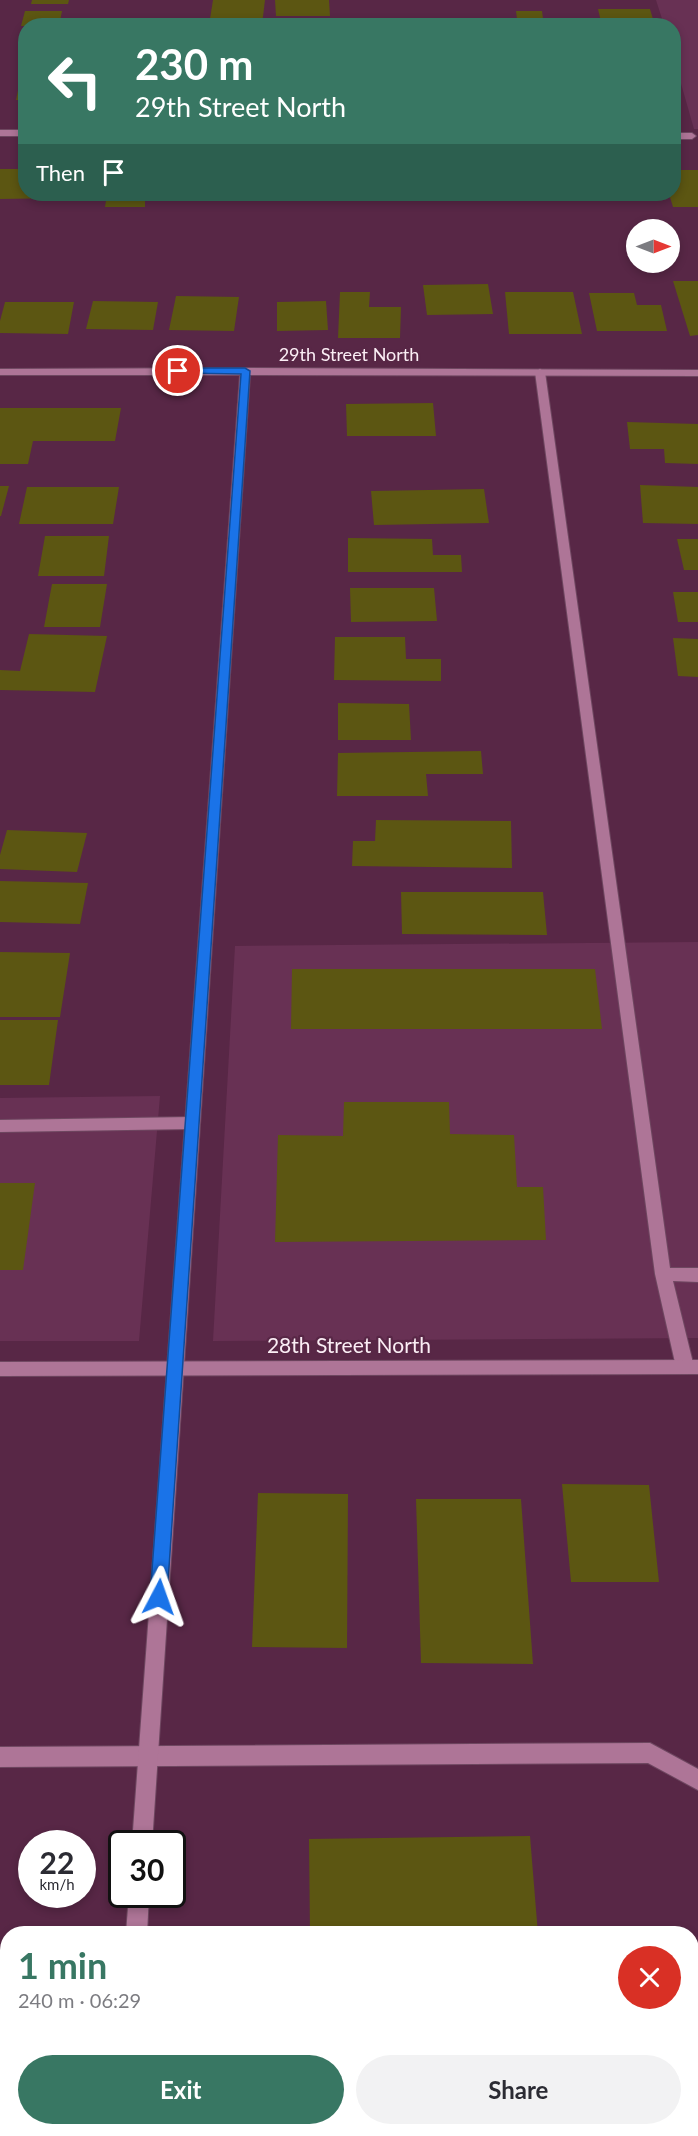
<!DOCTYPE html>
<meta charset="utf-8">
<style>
body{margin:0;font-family:Lato,sans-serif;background:#f2f2f3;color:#2b2b33;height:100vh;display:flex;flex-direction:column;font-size:22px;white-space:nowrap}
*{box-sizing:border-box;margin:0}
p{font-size:20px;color:#7c7c81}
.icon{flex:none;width:33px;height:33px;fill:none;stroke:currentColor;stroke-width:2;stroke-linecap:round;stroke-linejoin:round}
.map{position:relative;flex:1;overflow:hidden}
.details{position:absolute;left:0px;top:1926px;width:699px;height:210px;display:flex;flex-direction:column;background:#fff;border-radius:24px 24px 0 0;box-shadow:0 3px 9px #0003}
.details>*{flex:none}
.guide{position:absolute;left:18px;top:18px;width:663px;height:183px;border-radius:24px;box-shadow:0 3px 9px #0003;background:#387763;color:#fff;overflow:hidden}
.needle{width:39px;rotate:90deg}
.buttons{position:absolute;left:626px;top:219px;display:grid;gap:12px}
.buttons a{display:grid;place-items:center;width:54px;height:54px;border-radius:50%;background:#fff;box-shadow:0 3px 9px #0003;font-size:30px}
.speed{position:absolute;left:18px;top:1830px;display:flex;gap:12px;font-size:30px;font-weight:700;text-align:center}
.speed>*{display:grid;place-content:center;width:78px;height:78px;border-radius:50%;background:#fff;box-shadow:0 3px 9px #0003;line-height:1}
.speed small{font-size:15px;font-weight:400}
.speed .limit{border:3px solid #111;border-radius:9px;background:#fff;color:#111}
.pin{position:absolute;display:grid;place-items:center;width:51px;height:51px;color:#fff;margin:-26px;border:3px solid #fff;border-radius:50%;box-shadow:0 2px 6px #0007}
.me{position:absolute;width:66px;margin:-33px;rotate:4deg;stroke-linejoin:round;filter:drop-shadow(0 0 4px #0008)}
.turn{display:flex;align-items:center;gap:21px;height:126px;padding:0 18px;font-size:27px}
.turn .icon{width:78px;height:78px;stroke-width:2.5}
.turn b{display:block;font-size:42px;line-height:51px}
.then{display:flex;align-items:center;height:57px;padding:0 18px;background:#0003;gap:12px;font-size:22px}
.round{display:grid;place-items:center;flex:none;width:63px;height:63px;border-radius:32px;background:#f2f2f3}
.overview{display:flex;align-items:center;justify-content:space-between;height:102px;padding:0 18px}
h1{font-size:36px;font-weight:700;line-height:45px;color:#387763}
.button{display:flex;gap:12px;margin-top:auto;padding:12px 18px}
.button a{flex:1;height:69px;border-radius:36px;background:#387763;color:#fff;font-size:24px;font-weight:700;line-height:69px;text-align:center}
.button a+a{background:#f2f2f3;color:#2b2b33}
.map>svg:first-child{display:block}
.built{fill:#683154}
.building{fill:#5c5612}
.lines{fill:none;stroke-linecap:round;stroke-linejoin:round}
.lane-casing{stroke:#6e4760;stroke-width:2}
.street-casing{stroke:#6e4760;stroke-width:2}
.secondary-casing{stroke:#6e4760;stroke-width:2}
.lane{fill:#ae7597;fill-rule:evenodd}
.street{fill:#ae7597;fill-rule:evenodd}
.secondary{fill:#ae7597;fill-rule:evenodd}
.route{fill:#1a73e8;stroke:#114b97;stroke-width:1.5}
.labels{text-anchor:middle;stroke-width:4.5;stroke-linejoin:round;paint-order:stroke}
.far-street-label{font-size:18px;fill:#fbeef5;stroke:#582746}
.street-label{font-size:21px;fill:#fbeef5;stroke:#582746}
</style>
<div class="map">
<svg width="698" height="2136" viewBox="0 0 698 2136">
<rect width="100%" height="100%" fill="#582746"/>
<g class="built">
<path d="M 656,0 L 698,0 L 698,129 L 694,129 L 674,59 L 674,26 L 664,25 Z"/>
<path d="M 698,942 L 698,1338 L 213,1341 L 235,946 Z"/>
<path d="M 160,1096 L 139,1341 L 0,1341 L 0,1098 Z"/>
</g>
<g class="building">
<path d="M 32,0 L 69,0 L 68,4 L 31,4 Z"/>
<path d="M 213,0 L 265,0 L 262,25 L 209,25 Z"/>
<path d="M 275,0 L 329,0 L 330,16 L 276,16 Z"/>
<path d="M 598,9 L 650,9 L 655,26 L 602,26 Z"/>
<path d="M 25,11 L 62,11 L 59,26 L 21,26 Z"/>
<path d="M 516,11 L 542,11 L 544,26 L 490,26 L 490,19 L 517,19 Z"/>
<path d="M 20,81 L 26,81 L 26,100 L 16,100 Z"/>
<path d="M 0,169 L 26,169 L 26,194 L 66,194 L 65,198 L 0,199 Z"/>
<path d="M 674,170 L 698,170 L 698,207 L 673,207 L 669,194 L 674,194 Z"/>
<path d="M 107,194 L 160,194 L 160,197 L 145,197 L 145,207 L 105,207 Z"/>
<rect x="201" y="194" width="52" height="3"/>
<path d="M 360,194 L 439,194 L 440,196 L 361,197 Z"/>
<path d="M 545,194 L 622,194 L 623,196 L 545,196 Z"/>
<path d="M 673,281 L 698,281 L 698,335 L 690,336 Z"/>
<path d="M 488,284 L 493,314 L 427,315 L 423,285 Z"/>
<path d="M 340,292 L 370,292 L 369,307 L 401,307 L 400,338 L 338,338 Z"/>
<path d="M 505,292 L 573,292 L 582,334 L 509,334 Z"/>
<path d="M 589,293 L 634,293 L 637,305 L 661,305 L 667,331 L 597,331 Z"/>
<path d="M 176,296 L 239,297 L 234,331 L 169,330 Z"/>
<path d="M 93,301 L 158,302 L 153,330 L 86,329 Z"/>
<path d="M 326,301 L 328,330 L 277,331 L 277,302 Z"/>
<path d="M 5,302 L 74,302 L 68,334 L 0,333 L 0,321 Z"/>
<path d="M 433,403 L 436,436 L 347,436 L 346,404 Z"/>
<path d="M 0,408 L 121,408 L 115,441 L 33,441 L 28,464 L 0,464 Z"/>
<path d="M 627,422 L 698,424 L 698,464 L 665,463 L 664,449 L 630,449 Z"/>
<path d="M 640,485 L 698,487 L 698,524 L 643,523 Z"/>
<path d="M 0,486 L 9,486 L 1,516 L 0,516 Z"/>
<path d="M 27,487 L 119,487 L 113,524 L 19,524 Z"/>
<path d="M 484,489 L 489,523 L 374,525 L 371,491 Z"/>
<path d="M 45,536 L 109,536 L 104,576 L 38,576 Z"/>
<path d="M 348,538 L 432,539 L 433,555 L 461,555 L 462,572 L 348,572 Z"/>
<path d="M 677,539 L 698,539 L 698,570 L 684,570 Z"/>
<path d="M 52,584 L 107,584 L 100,627 L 44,627 Z"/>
<path d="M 350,588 L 434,588 L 437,621 L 351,622 Z"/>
<path d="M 673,592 L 698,592 L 698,622 L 678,622 Z"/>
<path d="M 29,634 L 107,636 L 95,692 L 0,690 L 0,670 L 20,671 Z"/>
<path d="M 335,637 L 405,637 L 406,659 L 441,659 L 441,681 L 334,680 Z"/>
<path d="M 673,638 L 698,639 L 698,677 L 678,676 Z"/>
<path d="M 338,703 L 409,704 L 411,740 L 338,740 Z"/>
<path d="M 481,751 L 483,774 L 426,774 L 428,796 L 337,796 L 338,753 Z"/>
<path d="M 376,820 L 511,821 L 512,868 L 352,866 L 353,841 L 375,841 Z"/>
<path d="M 7,830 L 87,833 L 77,872 L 0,869 L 0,855 Z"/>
<path d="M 0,881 L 88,883 L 80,924 L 0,922 Z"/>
<path d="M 401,892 L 543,892 L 547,935 L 402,934 Z"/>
<path d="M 0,952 L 70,953 L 60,1017 L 0,1017 Z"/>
<path d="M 292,969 L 595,969 L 602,1029 L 291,1029 Z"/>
<path d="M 0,1020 L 58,1020 L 49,1085 L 0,1085 Z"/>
<path d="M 344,1102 L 449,1102 L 450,1134 L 514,1135 L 517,1187 L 543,1187 L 546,1240 L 275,1242 L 278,1135 L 343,1136 Z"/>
<path d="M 0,1183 L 35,1183 L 23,1270 L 0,1270 Z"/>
<path d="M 562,1484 L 649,1485 L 659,1582 L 571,1582 Z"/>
<path d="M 258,1493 L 348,1494 L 347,1648 L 252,1647 Z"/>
<path d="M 416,1499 L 521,1499 L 533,1664 L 421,1663 Z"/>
<path d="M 530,1836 L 538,1934 L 310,1934 L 309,1839 Z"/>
<path d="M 361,2128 L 651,2128 L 652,2136 L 361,2136 Z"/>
</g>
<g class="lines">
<defs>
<g id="lane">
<path d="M 540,369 L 545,372 L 670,1268 L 698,1268 L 698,1282 L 673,1281 L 694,1367 L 691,1372 L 685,1374 L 679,1372 L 676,1367 L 655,1274 L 535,372 Z"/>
<path d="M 191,1117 L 196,1119 L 199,1123 L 196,1127 L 191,1129 L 0,1132 L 0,1120 Z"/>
<path d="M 650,1743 L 698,1769 L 698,1790 L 648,1763 L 0,1767 L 0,1747 Z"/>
</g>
<g id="street">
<rect x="0" y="130" width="26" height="6"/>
<path d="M 674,133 L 692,133 L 696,136 L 692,139 L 674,139 Z"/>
<path d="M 245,368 L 698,370 L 698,376 L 250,375 L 152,1844 L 132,1844 L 240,375 L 0,375 L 0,369 Z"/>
<path d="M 129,1894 L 149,1894 L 147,1934 L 126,1934 Z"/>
<path d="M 112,2128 L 134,2128 L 133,2136 L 111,2136 Z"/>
</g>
<path id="secondary" d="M 698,1360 L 698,1374 L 0,1376 L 0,1362 Z"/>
</defs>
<use href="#lane" class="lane-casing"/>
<use href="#street" class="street-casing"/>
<use href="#secondary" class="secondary-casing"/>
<use href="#lane" class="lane"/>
<use href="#street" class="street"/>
<use href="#secondary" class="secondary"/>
</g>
<path class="route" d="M 178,368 L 245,368 L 250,371 L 167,1597 L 165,1603 L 159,1605 L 153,1603 L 150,1597 L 241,374 L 175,373 L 175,369 Z"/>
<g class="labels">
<g class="far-street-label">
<text x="349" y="361">29th Street North</text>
</g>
<g class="street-label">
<text x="349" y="1353">28th Street North</text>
</g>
</g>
</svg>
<div class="buttons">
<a><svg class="needle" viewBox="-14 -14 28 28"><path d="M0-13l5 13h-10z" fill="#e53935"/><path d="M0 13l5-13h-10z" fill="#7c7c81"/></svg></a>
</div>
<div class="speed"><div>22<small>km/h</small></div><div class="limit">30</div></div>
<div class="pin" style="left:178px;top:371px;background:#d93025"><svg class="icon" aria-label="arrive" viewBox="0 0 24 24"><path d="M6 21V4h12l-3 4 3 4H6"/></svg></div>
<svg class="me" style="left:159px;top:1597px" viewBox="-20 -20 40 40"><path d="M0-17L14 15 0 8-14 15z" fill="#1a73e8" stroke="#fff" stroke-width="4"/></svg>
<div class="guide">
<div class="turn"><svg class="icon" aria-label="left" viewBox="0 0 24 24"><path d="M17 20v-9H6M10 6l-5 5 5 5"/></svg><div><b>230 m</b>29th Street North</div></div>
<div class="then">Then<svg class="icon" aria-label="arrive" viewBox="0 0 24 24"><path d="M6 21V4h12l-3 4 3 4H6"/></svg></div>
</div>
<section class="details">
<div class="overview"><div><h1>1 min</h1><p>240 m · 06:29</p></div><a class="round" style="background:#d93025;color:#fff"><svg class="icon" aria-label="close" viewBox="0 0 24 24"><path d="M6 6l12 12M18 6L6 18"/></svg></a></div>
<div class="button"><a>Exit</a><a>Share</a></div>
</section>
</div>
